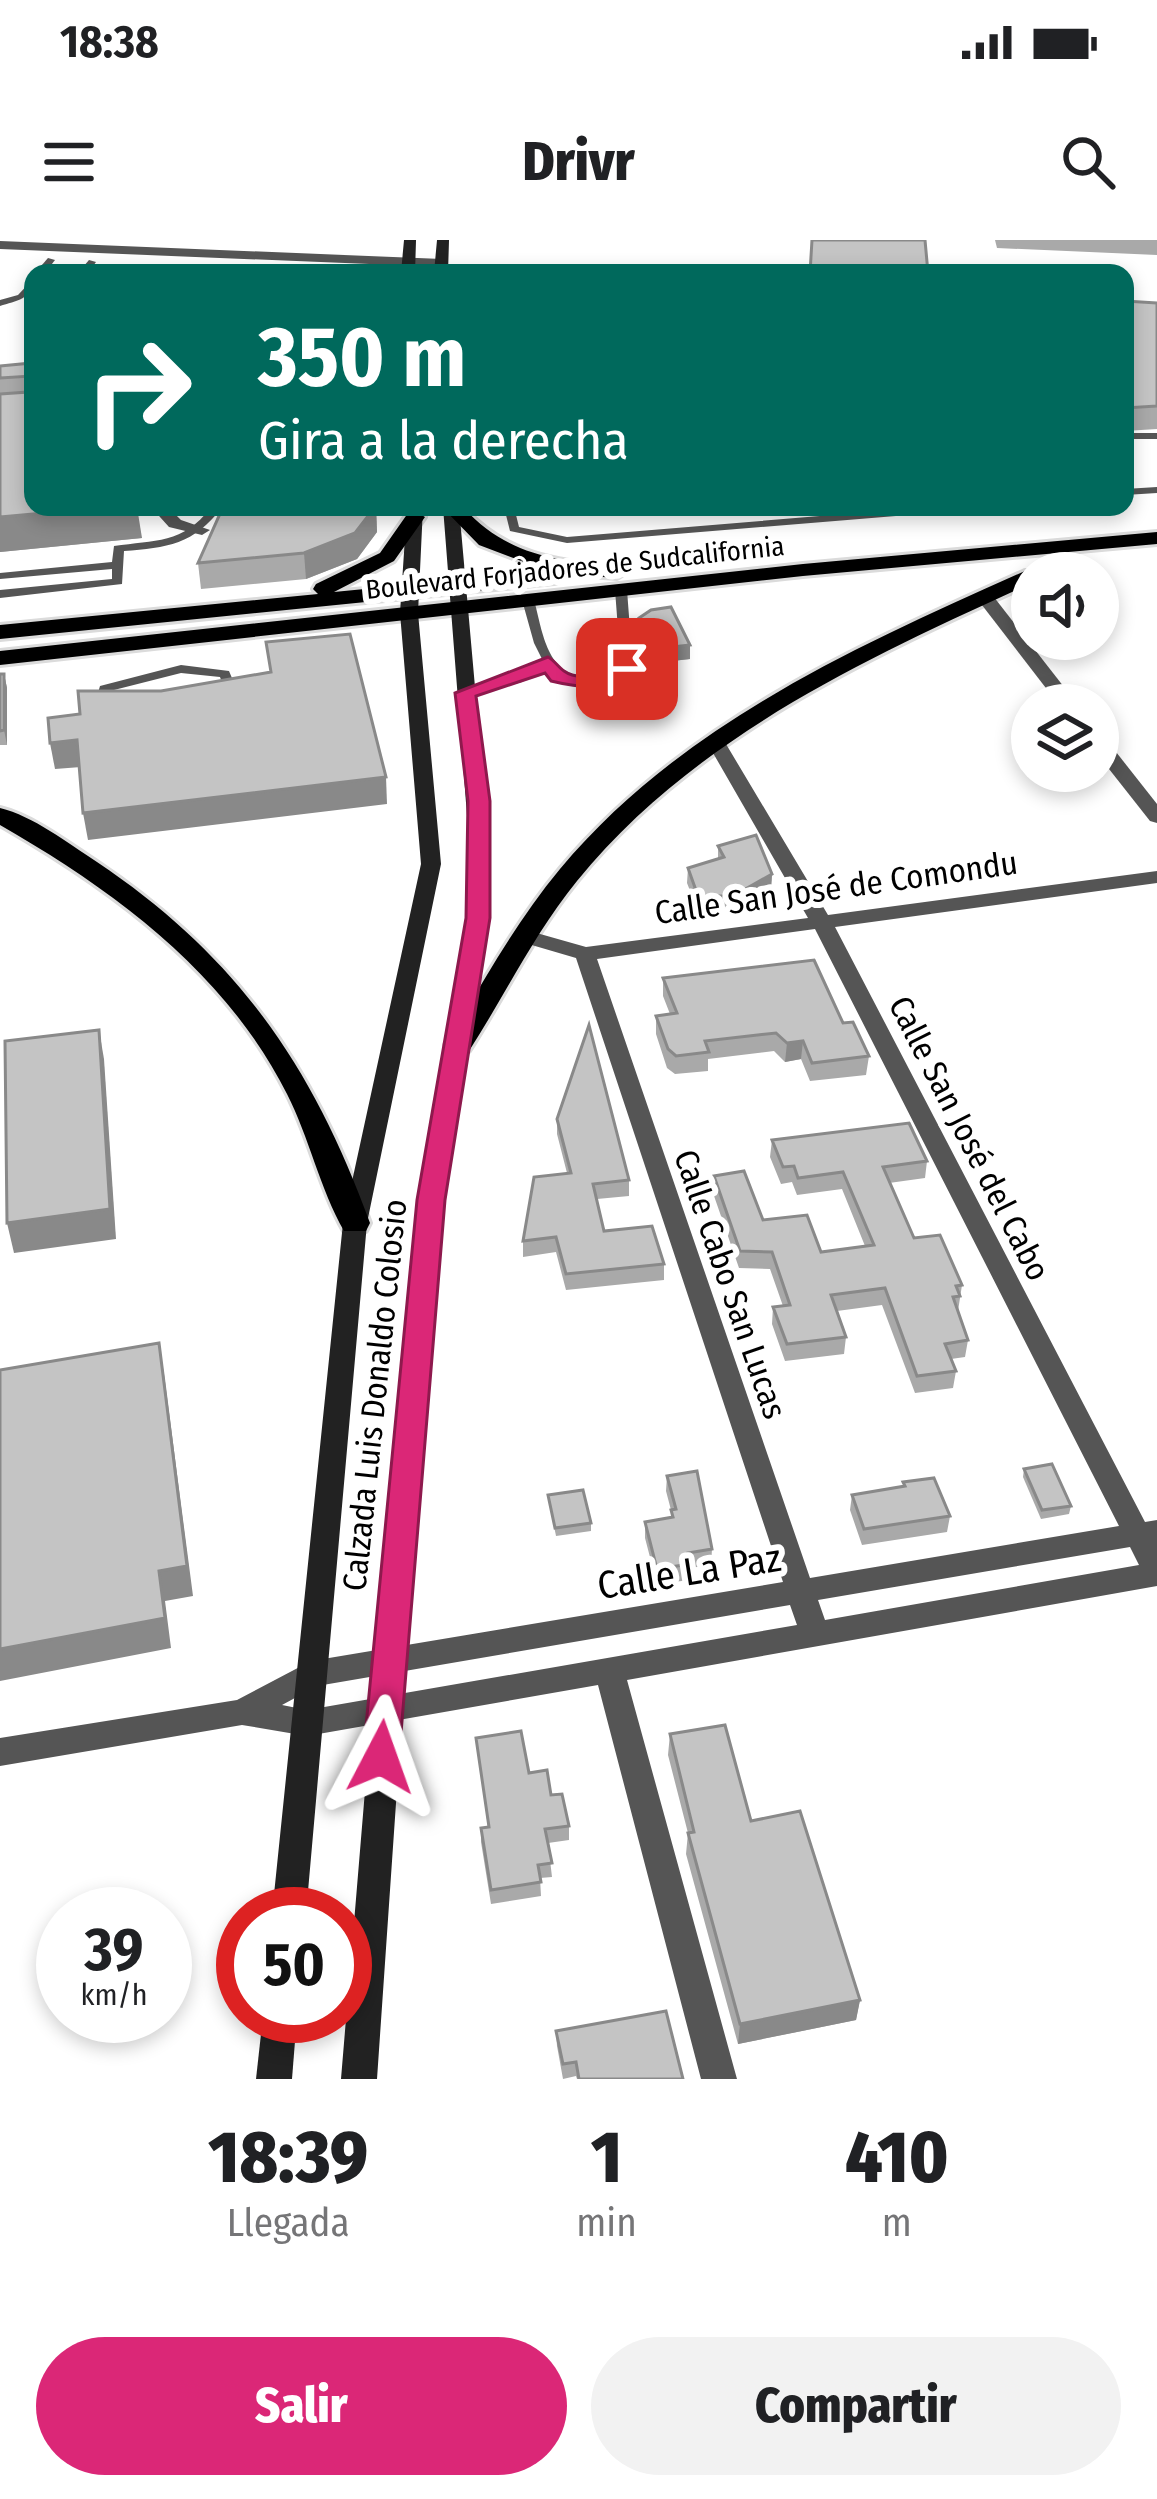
<!DOCTYPE html>
<html lang="es">
<meta charset="utf-8">
<style>
body{margin:0;font-family:"Fira Sans Condensed",sans-serif;background:#f2f2f2;color:#202124;height:100vh;display:flex;flex-direction:column;font-size:45px;white-space:nowrap}
*{box-sizing:border-box;margin:0}
p{font-size:39px;color:#757577}
.icon{flex:none;width:66px;height:66px;fill:none;stroke:currentColor;stroke-width:2;stroke-linecap:round;stroke-linejoin:round}
.map{position:relative;height:1839px;overflow:hidden}
.sheet{display:flex;flex-direction:column;background:#fff;flex:1}
.sheet>*{flex:none}
.guide{position:absolute;left:24px;top:24px;width:1110px;height:252px;border-radius:24px;box-shadow:0 6px 18px #0003;background:#00695c;color:#fff;overflow:hidden}
.buttons{position:absolute;left:1011px;top:312px;display:grid;gap:24px}
.buttons a{display:grid;place-items:center;width:108px;height:108px;border-radius:50%;background:#fff;box-shadow:0 6px 18px #0003;font-size:60px}
.speed{position:absolute;left:36px;top:1647px;display:flex;gap:24px;font-size:60px;font-weight:700;text-align:center}
.speed>*{display:grid;place-content:center;width:156px;height:156px;border-radius:50%;background:#fff;box-shadow:0 6px 18px #0003;line-height:1}
.speed small{font-size:30px;font-weight:400}
.speed .limit{border:18px solid #d22;background:#fff;color:#111}
.pin{position:absolute;display:grid;place-items:center;width:102px;height:102px;color:#fff;margin:-51px;border-radius:24px;box-shadow:0 6px 18px #0006}
.me{position:absolute;width:132px;margin:-66px;rotate:4deg;stroke-linejoin:round;filter:drop-shadow(0 0 9px #0008)}
.turn{display:flex;align-items:center;gap:42px;height:252px;padding:0 36px;font-size:54px}
.turn .icon{width:156px;height:156px;stroke-width:2.5}
.turn b{display:block;font-size:84px;line-height:102px}
.eta{display:flex;justify-content:space-evenly;align-items:center;height:204px;text-align:center}
.eta b{font-size:72px;font-weight:800;line-height:84px}
.action{display:flex;gap:24px;margin-top:auto;padding:24px 36px}
.action a{flex:1;height:138px;border-radius:72px;background:#db2777;color:#fff;font-size:48px;font-weight:800;line-height:138px;text-align:center}
.action a+a{background:#f2f2f2;color:#202124}
.status{display:flex;justify-content:space-between;align-items:center;height:84px;padding:0 60px;background:#fff;direction:ltr}
.status svg{height:33px;fill:currentColor}
header{display:flex;justify-content:space-between;align-items:center;height:156px;padding:0 36px;background:#fff;font-size:54px;font-weight:800}
.map>svg:first-child{display:block}
.lines{fill:none;stroke-linecap:round;stroke-linejoin:round}
.primary-casing{stroke:#dbdbdb;stroke-width:6}
.service{fill:#555;fill-rule:evenodd}
.minor{fill:#555;fill-rule:evenodd}
.tertiary{fill:#555;fill-rule:evenodd}
.secondary{fill:#222;fill-rule:evenodd}
.primary{fill:#000;fill-rule:evenodd}
.wall{fill:#a9a9a9}
.shaded-wall{fill:#898989}
.building{fill:#c4c4c4;stroke:#898989;stroke-width:3}
.route{fill:#db2777;stroke:#8e194d;stroke-width:3}
.labels{text-anchor:middle;stroke-width:12;stroke-linejoin:round;paint-order:stroke}
.far-street-label{font-size:27px;fill:#000;stroke:#fff}
.street-label{font-size:33px;fill:#000;stroke:#fff}
.near-street-label{font-size:39px;fill:#000;stroke:#fff}
</style>
<div class="status"><b>18:38</b><svg viewBox="0 0 49 12"><path d="M0 12V9h3v3zM5 12V6h3v6zM10 12V3h3v9zM15 12V0h3v12zM26 1h20v11H26zM47 4h2v5h-2z"/></svg></div>
<header><svg class="icon" aria-label="menu" viewBox="0 0 24 24"><path d="M4 6h16M4 12h16M4 18h16"/></svg>Drivr<svg class="icon" aria-label="search" viewBox="0 0 24 24"><circle cx="10" cy="10" r="6"/><path d="M15 15l6 6"/></svg></header>
<div class="map">
<svg width="1157" height="1839" viewBox="0 0 1157 1839">
<rect width="100%" height="100%" fill="#fff"/>
<g class="lines">
<defs>
<g id="primary">
<path d="M 442,267 L 463,267 C 505,314 556,322 617,326 L 627,332 L 617,338 L 562,334 L 561,341 L 554,343 L 0,399 L 0,385 L 318,354 L 313,349 L 316,344 L 380,313 L 408,273 L 415,271 L 425,277 L 394,321 L 334,352 L 548,331 L 479,305 Z"/>
<path d="M 1157,292 L 1157,304 L 803,336 L 0,425 L 0,411 L 803,324 Z"/>
<path d="M 1025,331 L 1041,333 L 1032,333 L 1032,343 C 867,418 694,497 577,641 C 534,694 505,755 469,811 L 449,811 L 445,805 C 481,746 515,683 560,629 C 681,484 857,406 1025,331 Z"/>
<path d="M 0,568 C 33,576 68,603 97,622 C 237,716 313,826 370,983 L 366,991 L 344,991 C 320,949 309,897 287,854 C 226,733 115,651 0,585 Z"/>
</g>
</defs>
<use href="#primary" class="primary-casing"/>
<g class="service">
<path d="M 48,18 L 55,20 L 45,33 L 35,33 Z"/>
<path d="M 89,20 L 96,22 L 88,33 L 78,33 Z"/>
<path d="M 33,39 C 33,59 16,61 0,66 L 0,60 L 18,55 Z"/>
<rect x="1125" y="193" width="32" height="6"/>
<path d="M 1157,247 L 1157,253 L 1125,255 L 1125,249 Z"/>
<path d="M 211,267 L 222,267 C 195,304 167,308 124,311 L 122,344 L 0,358 L 0,350 L 112,339 L 112,329 L 0,339 L 0,333 L 112,322 L 114,306 C 155,300 184,304 211,267 Z"/>
<path d="M 504,267 L 514,267 L 519,287 L 567,297 L 929,267 L 974,267 L 969,270 L 567,303 L 510,291 Z"/>
<path d="M 621,346 L 627,350 L 633,429 C 610,449 570,450 547,428 L 522,442 L 465,457 L 459,453 L 514,436 L 543,421 L 534,403 L 522,360 L 528,356 L 534,360 C 542,388 546,434 583,436 C 597,437 609,435 621,428 L 615,350 Z"/>
<path d="M 181,425 L 229,431 L 237,450 C 211,468 118,487 95,463 L 100,446 ZM 181,433 L 220,437 L 224,448 C 195,462 137,473 108,462 L 110,451 Z"/>
</g>
<g class="minor">
<path d="M 151,267 L 168,267 L 181,280 L 210,290 L 202,295 L 169,287 Z"/>
<path d="M 984,351 L 990,352 L 1078,465 L 1059,465 L 975,356 Z"/>
<path d="M 714,493 L 723,499 L 828,675 L 1157,631 L 1157,643 L 835,687 L 1145,1282 L 1157,1280 L 1157,1346 L 627,1440 L 737,1839 L 701,1839 L 598,1445 L 307,1496 L 242,1485 L 0,1526 L 0,1498 L 237,1460 L 311,1421 L 783,1342 L 576,718 L 518,701 L 515,696 L 526,690 L 586,707 L 808,678 L 705,499 ZM 815,689 L 1119,1286 L 810,1338 L 597,719 ZM 1130,1307 L 1139,1325 L 825,1380 L 818,1360 ZM 790,1365 L 797,1385 L 307,1470 L 282,1465 L 317,1446 Z"/>
<path d="M 1098,496 L 1105,498 L 1157,564 L 1157,583 L 1150,581 L 1098,515 Z"/>
</g>
<path class="tertiary" d="M 0,1 L 442,19 L 448,23 L 442,27 L 0,9 Z"/>
<g class="secondary">
<path d="M 404,0 L 416,0 L 415,33 L 401,33 Z"/>
<path d="M 437,0 L 449,0 L 448,33 L 434,33 Z"/>
<path d="M 407,267 L 423,267 L 418,373 L 441,624 L 367,983 L 306,1674 L 272,1674 L 343,983 L 421,624 L 400,373 Z"/>
<path d="M 443,267 L 459,267 L 491,627 L 484,718 L 443,960 L 425,1142 L 377,1839 L 341,1839 L 399,1142 L 419,960 L 462,718 L 471,627 Z"/>
<path d="M 263,1776 L 297,1776 L 292,1839 L 256,1839 Z"/>
</g>
<use href="#primary" class="primary"/>
</g>
<g class="wall">
<path d="M 995,0 L 1157,0 L 1157,15 L 997,8 Z"/>
<path d="M 1125,61 L 1157,63 L 1157,189 L 1125,191 Z"/>
<path d="M 0,126 L 33,127 L 142,298 L 0,312 Z"/>
<path d="M 376,267 L 377,292 L 357,319 L 306,339 L 201,349 L 198,323 Z"/>
<path d="M 639,378 L 690,405 L 690,419 L 654,423 L 639,392 Z"/>
<path d="M 0,434 L 4,434 L 7,448 L 7,505 L 0,505 Z"/>
<path d="M 718,606 L 772,634 L 771,649 L 732,672 L 698,671 L 687,643 L 688,628 L 718,619 Z"/>
<path d="M 663,738 L 843,783 L 869,816 L 866,835 L 810,841 L 801,819 L 785,822 L 774,811 L 708,819 L 708,831 L 675,834 L 667,828 L 656,794 L 656,776 L 670,774 L 663,756 Z"/>
<path d="M 557,879 L 629,940 L 629,956 L 597,959 L 604,991 L 664,1024 L 664,1040 L 566,1050 L 556,1012 L 523,1017 L 523,1001 L 567,933 L 557,894 Z"/>
<path d="M 772,900 L 927,921 L 925,938 L 889,943 L 914,998 L 962,1045 L 958,1071 L 968,1100 L 965,1117 L 951,1119 L 956,1131 L 953,1148 L 915,1153 L 882,1065 L 837,1071 L 846,1097 L 844,1114 L 785,1121 L 772,1084 L 773,1067 L 783,1066 L 770,1029 L 739,1028 L 713,953 L 714,936 L 763,980 L 821,1012 L 865,1006 L 842,949 L 797,955 L 792,942 L 781,944 L 770,917 Z"/>
<path d="M 1024,1229 L 1071,1266 L 1069,1274 L 1041,1279 L 1023,1237 Z"/>
<path d="M 667,1236 L 712,1309 L 711,1325 L 690,1328 L 690,1340 L 657,1344 L 645,1298 L 645,1282 L 671,1278 L 671,1270 L 666,1251 Z"/>
<path d="M 903,1242 L 950,1276 L 947,1292 L 862,1305 L 850,1270 L 852,1255 L 903,1247 Z"/>
<path d="M 548,1255 L 591,1283 L 591,1291 L 556,1296 Z"/>
<path d="M 670,1494 L 751,1581 L 860,1760 L 856,1780 L 738,1804 L 686,1614 L 688,1593 L 668,1515 Z"/>
<path d="M 476,1498 L 529,1533 L 551,1555 L 569,1586 L 569,1600 L 548,1603 L 552,1637 L 540,1638 L 541,1656 L 491,1664 L 481,1602 L 481,1588 L 488,1587 Z"/>
<path d="M 556,1791 L 683,1839 L 577,1839 L 576,1836 L 563,1839 L 557,1806 Z"/>
</g>
<g class="shaded-wall">
<path d="M 110,267 L 137,267 L 142,298 L 0,312 L 0,277 Z"/>
<path d="M 376,267 L 377,292 L 357,319 L 306,339 L 304,313 Z"/>
<path d="M 690,405 L 690,419 L 654,423 L 654,409 Z"/>
<path d="M 4,434 L 7,448 L 7,505 L 4,490 Z"/>
<path d="M 77,500 L 81,527 L 55,529 L 50,503 Z"/>
<path d="M 386,537 L 387,564 L 88,600 L 83,573 Z"/>
<path d="M 772,634 L 771,649 L 732,672 L 733,656 Z"/>
<path d="M 99,790 L 104,819 L 116,999 L 14,1013 L 7,983 Z"/>
<path d="M 803,801 L 801,819 L 785,822 L 787,803 Z"/>
<path d="M 159,1103 L 164,1134 L 193,1356 L 165,1361 L 171,1408 L 0,1441 L 0,1409 L 159,1331 Z"/>
<path d="M 860,1760 L 856,1780 L 738,1804 L 740,1784 Z"/>
</g>
<g class="building">
<path d="M 812,0 L 925,0 L 928,33 L 810,33 Z"/>
<path d="M 543,28 L 626,33 L 544,33 Z"/>
<path d="M 1125,61 L 1157,63 L 1157,166 L 1125,168 Z"/>
<path d="M 32,123 L 33,267 L 110,267 L 0,277 L 0,154 L 28,152 L 31,136 L 0,138 L 0,126 Z"/>
<path d="M 223,267 L 375,267 L 355,293 L 304,313 L 198,323 Z"/>
<path d="M 671,367 L 690,405 L 654,409 L 639,378 L 651,370 Z"/>
<path d="M 350,394 L 386,537 L 83,573 L 77,500 L 50,503 L 48,478 L 80,474 L 78,451 L 161,451 L 271,432 L 266,402 Z"/>
<path d="M 0,434 L 4,434 L 4,490 L 0,491 Z"/>
<path d="M 756,595 L 772,634 L 733,656 L 698,656 L 688,628 L 724,617 L 718,606 Z"/>
<path d="M 814,720 L 843,783 L 853,782 L 869,816 L 812,823 L 803,801 L 787,803 L 776,793 L 705,801 L 709,812 L 676,816 L 668,809 L 656,776 L 677,773 L 663,738 Z"/>
<path d="M 589,785 L 629,940 L 593,944 L 604,991 L 652,986 L 664,1024 L 566,1034 L 556,997 L 523,1001 L 534,937 L 571,933 L 557,879 Z"/>
<path d="M 99,790 L 110,969 L 7,983 L 5,801 Z"/>
<path d="M 909,883 L 927,921 L 883,927 L 914,998 L 940,995 L 962,1045 L 956,1046 L 960,1056 L 953,1057 L 968,1100 L 945,1104 L 956,1131 L 917,1136 L 885,1048 L 831,1055 L 846,1097 L 787,1104 L 773,1067 L 790,1065 L 772,1012 L 740,1011 L 714,936 L 744,931 L 763,980 L 807,975 L 821,1012 L 874,1005 L 843,932 L 798,938 L 794,926 L 783,927 L 772,900 Z"/>
<path d="M 159,1103 L 187,1326 L 159,1331 L 165,1378 L 0,1409 L 0,1130 Z"/>
<path d="M 1052,1224 L 1071,1266 L 1042,1270 L 1024,1229 Z"/>
<path d="M 697,1231 L 712,1309 L 688,1313 L 690,1324 L 657,1329 L 645,1282 L 673,1277 L 671,1270 L 676,1269 L 667,1236 Z"/>
<path d="M 934,1238 L 950,1276 L 864,1289 L 852,1255 L 905,1246 L 903,1242 Z"/>
<path d="M 583,1250 L 591,1283 L 555,1288 L 548,1255 Z"/>
<path d="M 725,1485 L 751,1581 L 800,1571 L 860,1760 L 740,1784 L 688,1593 L 694,1592 L 670,1494 Z"/>
<path d="M 521,1491 L 529,1533 L 547,1530 L 551,1555 L 562,1554 L 569,1586 L 545,1589 L 552,1623 L 538,1625 L 541,1642 L 491,1650 L 481,1588 L 489,1587 L 476,1498 Z"/>
<path d="M 666,1771 L 683,1839 L 579,1839 L 576,1822 L 563,1824 L 556,1791 Z"/>
</g>
<path class="route" d="M 548,417 C 554,420 558,427 564,431 C 582,444 611,430 627,423 L 638,429 C 615,453 580,448 551,441 L 545,433 L 476,456 L 490,561 L 490,678 L 445,960 L 399,1517 L 394,1528 L 381,1533 L 368,1528 L 363,1517 L 417,960 L 466,678 L 468,561 L 455,453 Z"/>
<g class="labels">
<g class="far-street-label">
<text transform="translate(575 328) rotate(-6)" y="9">Boulevard Forjadores de Sudcalifornia</text>
</g>
<g class="street-label">
<text transform="translate(836 647) rotate(-8)" y="12">Calle San José de Comondu</text>
<text transform="translate(970 898) rotate(63)" y="12">Calle San José del Cabo</text>
<text transform="translate(731 1044) rotate(71)" y="12">Calle Cabo San Lucas</text>
<text transform="translate(374 1155) rotate(-84)" y="12">Calzada Luis Donaldo Colosio</text>
</g>
<g class="near-street-label">
<text transform="translate(689 1331) rotate(-9)" y="14">Calle La Paz</text>
</g>
</g>
</svg>
<div class="buttons">
<a><svg class="icon" aria-label="sound" viewBox="0 0 24 24"><path d="M4 9h4l5-4v14l-5-4H4zM17 9q2 3 0 6"/></svg></a>
<a><svg class="icon" aria-label="layers" viewBox="0 0 24 24"><path d="M12 4l9 5-9 5-9-5zM3 14l9 5 9-5"/></svg></a>
</div>
<div class="speed"><div>39<small>km/h</small></div><div class="limit">50</div></div>
<div class="pin" style="left:627px;top:429px;background:#d93025"><svg class="icon" aria-label="arrive" viewBox="0 0 24 24"><path d="M6 21V4h12l-3 4 3 4H6"/></svg></div>
<svg class="me" style="left:381px;top:1517px" viewBox="-20 -20 40 40"><path d="M0-17L14 15 0 8-14 15z" fill="#db2777" stroke="#fff" stroke-width="4"/></svg>
<div class="guide">
<div class="turn"><svg class="icon" aria-label="right" viewBox="0 0 24 24"><path d="M7 20v-9h11M14 6l5 5-5 5"/></svg><div><b>350 m</b>Gira a la derecha</div></div>
</div>
</div>
<section class="sheet">
<div class="eta">
<div><b>18:39</b><p>Llegada</p></div>
<div><b>1</b><p>min</p></div>
<div><b>410</b><p>m</p></div>
</div>
<div class="action"><a>Salir</a><a>Compartir</a></div>
</section>
